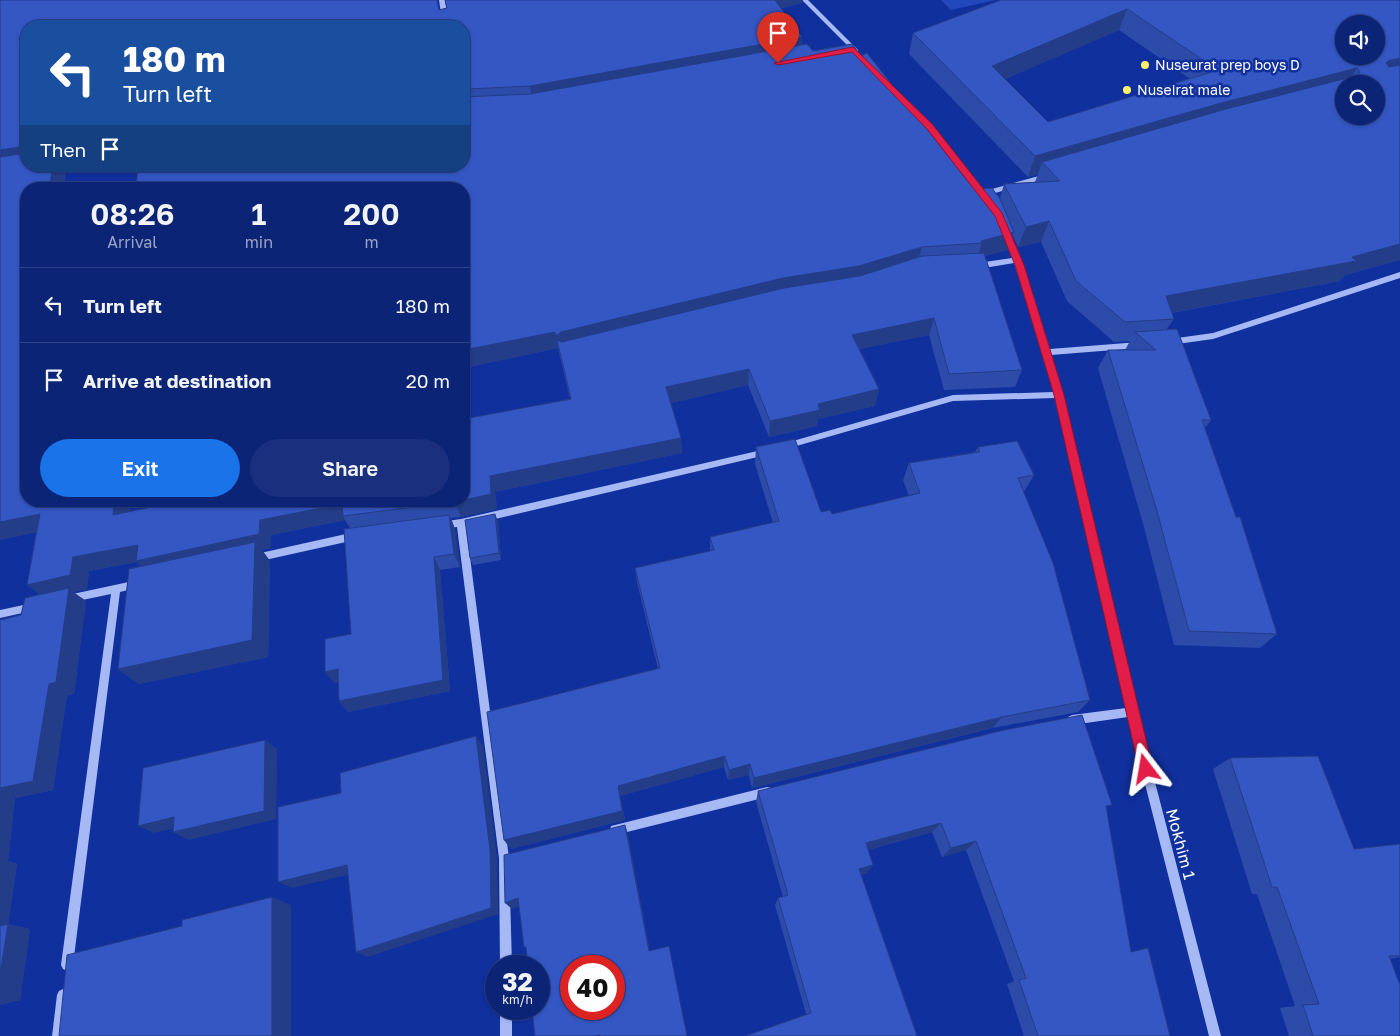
<!DOCTYPE html>
<style>
body{margin:0;font-family:"Golos Text",sans-serif;background:#1a307e;color:#f1f3f6;height:100vh;display:flex;flex-direction:column;font-size:19px;white-space:nowrap}
*{box-sizing:border-box;margin:0}
p{font-size:16px;color:#9aa4c5}
.icon{flex:none;width:28px;height:28px;fill:none;stroke:currentColor;stroke-width:2;stroke-linecap:round;stroke-linejoin:round}
.map{position:relative;flex:1;overflow:hidden}
.details{position:absolute;left:20px;top:182px;width:450px;height:325px;display:flex;flex-direction:column;background:#0c2476;border-radius:20px;box-shadow:0 1px 4px #0004,0 0 0 1px #2c4188}
.details>*{flex:none}
.banner{position:absolute;left:20px;top:20px;width:450px;height:152px;border-radius:20px;box-shadow:0 1px 4px #0004,0 0 0 1px #2c4188;background:#1a4fa0;color:#fff;overflow:hidden}
.buttons{position:absolute;left:1335px;top:15px;display:grid;gap:10px}
.buttons a{display:grid;place-items:center;width:50px;height:50px;border-radius:50%;background:#0c2476;box-shadow:0 1px 4px #0004,0 0 0 1px #2c4188;font-size:25px}
.speed{position:absolute;left:485px;top:955px;display:flex;gap:10px;font-size:25px;font-weight:700;text-align:center}
.speed>*{display:grid;place-content:center;width:65px;height:65px;border-radius:50%;background:#0c2476;box-shadow:0 1px 4px #0004,0 0 0 1px #2c4188;line-height:1}
.speed small{font-size:12px;font-weight:400}
.speed .limit{border:8px solid #d22;background:#fff;color:#111}
.pin{position:absolute;display:grid;place-items:center;width:42px;height:42px;color:#fff;margin:-51px -21px;border-radius:50% 50% 50% 0;rotate:-45deg;box-shadow:0 0 5px #0007}
.pin .icon{rotate:45deg}
.me{position:absolute;width:55px;margin:-28px;rotate:346deg;stroke-linejoin:round;filter:drop-shadow(0 0 4px #0008)}
.turn{display:flex;align-items:center;gap:18px;height:105px;padding:0 20px;font-size:22px}
.turn .icon{width:65px;height:65px;stroke-width:2.5}
.turn b{display:block;font-size:35px;line-height:42px}
.then{display:flex;align-items:center;height:48px;padding:0 20px;background:#0003;gap:10px;font-size:19px}
.eta{display:flex;justify-content:space-evenly;align-items:center;height:85px;text-align:center}
.eta b{font-size:30px;font-weight:600;line-height:35px}
.button{display:flex;gap:10px;margin-top:auto;padding:10px 20px}
.button a{flex:1;height:58px;border-radius:30px;background:#1a73e8;color:#fff;font-size:20px;font-weight:600;line-height:58px;text-align:center}
.button a+a{background:#1a307e;color:#f1f3f6}
ul{padding:0;list-style:none}
li{display:flex;align-items:center;gap:15px;height:75px;padding:0 20px;border-top:1px solid #2c4188}
li div{flex:1}
li b{display:block;font-size:19px}
li em{font-style:normal}
.map>svg:first-child{display:block}
.green{fill:#2348bc}
.lines{fill:none;stroke-linecap:round;stroke-linejoin:round}
.minor{fill:#a6b9f5;fill-rule:evenodd}
.wall{fill:#2d4ba9;fill-rule:evenodd}
.shaded-wall{fill:#243d89}
.building{fill:#3457c4;stroke:#243d89;fill-rule:evenodd}
.route{fill:#e11d48;stroke:#92132f}
.poi-dot{fill:#fff36a;stroke:#10309e;stroke-width:2}
.labels{text-anchor:middle;stroke-width:5;stroke-linejoin:round;paint-order:stroke}
.far-poi-label{font-size:14px;fill:#fff;stroke:#10309e;text-anchor:start}
.street-label{font-size:16px;fill:#fff;stroke:#10309e}
</style>
<div class="map">
<svg width="1400" height="1036" viewBox="0 0 1400 1036">
<rect width="100%" height="100%" fill="#10309e"/>
<path class="green" d="M 941,0 L 995,0 L 951,10 Z"/>
<g class="lines">
<g class="minor">
<path d="M 439,0 L 445,0 L 449,26 L 443,26 Z"/>
<path d="M 802,0 L 808,0 L 858,50 L 858,52 L 854,52 Z"/>
<path d="M 464,91 L 467,93 L 470,108 L 467,110 L 464,107 Z"/>
<path d="M 896,93 L 900,93 L 932,126 L 985,191 L 1046,174 L 1049,176 L 1048,178 L 988,195 L 990,198 L 989,200 L 985,200 L 928,128 L 896,95 Z"/>
<path d="M 1004,232 L 1008,232 L 1021,260 L 1050,349 L 1139,342 L 1143,345 L 1139,348 L 1051,355 L 1072,432 L 1143,736 L 1221,1036 L 1209,1036 L 1128,717 L 1072,725 L 1068,723 L 1067,720 L 1068,717 L 1072,715 L 1126,708 L 1055,398 L 953,401 L 786,449 L 782,446 L 786,443 L 953,395 L 1054,392 L 1037,332 L 1014,263 L 978,269 L 974,266 L 978,263 L 1012,258 L 1002,234 Z"/>
<path d="M 1400,272 L 1400,278 L 1213,339 L 1170,345 L 1166,342 L 1170,339 L 1213,333 Z"/>
<path d="M 766,449 L 770,452 L 766,455 L 466,526 L 509,858 L 512,966 L 500,966 L 499,858 L 457,527 L 443,529 L 440,528 L 439,525 L 440,522 L 461,519 Z"/>
<path d="M 355,532 L 358,533 L 359,536 L 358,539 L 355,540 L 256,562 L 253,561 L 252,558 L 253,555 L 256,554 Z"/>
<path d="M 138,580 L 141,581 L 143,584 L 141,587 L 120,592 L 73,965 L 71,969 L 67,971 L 63,969 L 61,965 L 111,594 L 68,603 L 65,602 L 63,599 L 65,596 L 68,595 Z"/>
<path d="M 33,603 L 36,604 L 38,607 L 36,610 L 0,618 L 0,610 Z"/>
<path d="M 767,787 L 771,788 L 772,792 L 771,796 L 615,835 L 611,834 L 610,830 L 611,826 Z"/>
<path d="M 63,989 L 67,991 L 69,995 L 64,1036 L 52,1036 L 57,995 L 59,991 Z"/>
<rect x="500" y="1009" width="12" height="27"/>
</g>
</g>
<g class="wall">
<path d="M 0,0 L 437,0 L 439,10 L 447,8 L 445,0 L 803,0 L 802,3 L 781,8 L 802,37 L 802,44 L 807,44 L 813,51 L 852,44 L 861,56 L 867,53 L 974,189 L 992,188 L 1000,198 L 1004,184 L 1035,182 L 1038,174 L 1028,177 L 909,54 L 913,33 L 1001,0 L 1400,0 L 1400,260 L 1345,275 L 1340,281 L 1172,313 L 1174,319 L 1167,329 L 1177,329 L 1211,420 L 1205,428 L 1236,517 L 1240,517 L 1277,634 L 1260,648 L 1174,645 L 1144,527 L 1098,368 L 1108,350 L 1125,350 L 1130,341 L 1114,342 L 1067,301 L 1041,242 L 1018,247 L 1013,236 L 1008,250 L 985,256 L 1022,370 L 1015,387 L 944,390 L 929,335 L 859,349 L 879,389 L 875,406 L 818,419 L 817,426 L 769,437 L 748,385 L 671,403 L 681,438 L 682,453 L 495,492 L 497,509 L 461,517 L 451,518 L 455,529 L 460,567 L 440,570 L 450,691 L 348,712 L 339,701 L 338,682 L 335,683 L 325,672 L 325,639 L 351,634 L 344,529 L 350,528 L 345,520 L 271,535 L 271,548 L 262,550 L 270,561 L 268,657 L 139,684 L 118,669 L 129,569 L 141,566 L 137,562 L 89,571 L 87,589 L 73,592 L 86,601 L 74,694 L 67,695 L 53,790 L 15,798 L 8,861 L 17,864 L 8,924 L 30,929 L 20,1000 L 0,1005 L 0,620 L 21,615 L 25,598 L 40,594 L 27,585 L 36,532 L 0,540 ZM 1344,24 L 1376,24 L 1376,56 L 1344,56 ZM 26,26 L 464,26 L 464,89 L 469,93 L 470,96 L 464,97 L 464,166 L 138,166 L 136,189 L 464,189 L 464,368 L 558,348 L 570,399 L 464,419 L 464,501 L 180,501 L 130,512 L 131,501 L 26,501 L 26,189 L 64,189 L 66,168 L 65,166 L 26,166 ZM 1119,30 L 1190,79 L 1048,122 L 1005,79 ZM 1344,84 L 1376,84 L 1376,116 L 1344,116 Z"/>
<path d="M 756,447 L 821,512 L 832,514 L 909,496 L 903,480 L 909,463 L 975,452 L 978,447 L 1034,475 L 1024,492 L 1090,700 L 1078,712 L 993,728 L 752,788 L 749,775 L 728,780 L 724,767 L 620,796 L 625,820 L 511,849 L 504,840 L 658,669 L 637,582 L 635,568 L 710,551 L 710,537 L 773,523 L 755,464 Z"/>
<path d="M 498,521 L 501,560 L 473,565 L 470,558 Z"/>
<path d="M 1230,758 L 1354,849 L 1400,844 L 1400,957 L 1390,959 L 1400,1036 L 1289,1036 L 1280,1008 L 1295,1006 L 1257,894 L 1252,894 L 1213,769 Z"/>
<path d="M 758,791 L 1106,809 L 1131,952 L 1170,1036 L 1024,1036 L 1007,984 L 1014,981 L 966,850 L 942,857 L 932,832 L 868,850 L 867,873 L 861,875 L 917,1036 L 806,1014 L 775,905 L 778,898 L 783,897 L 756,802 Z"/>
</g>
<g class="shaded-wall">
<path d="M 772,0 L 803,0 L 802,3 L 776,10 Z"/>
<path d="M 1127,9 L 1119,30 L 986,87 L 992,66 Z"/>
<path d="M 802,37 L 801,55 L 533,104 L 530,86 Z"/>
<path d="M 1400,58 L 1400,74 L 1374,82 L 1388,61 Z"/>
<path d="M 1357,68 L 1347,84 L 1042,162 L 1038,174 L 1028,177 L 1035,156 L 1221,103 Z"/>
<path d="M 26,146 L 26,166 L 0,169 L 0,150 Z"/>
<path d="M 52,166 L 65,166 L 66,168 L 64,189 L 50,189 Z"/>
<path d="M 1049,221 L 1041,242 L 1018,247 L 1026,227 Z"/>
<path d="M 1014,232 L 1008,250 L 977,258 L 982,243 L 981,241 Z"/>
<path d="M 1400,244 L 1400,260 L 1345,275 L 1340,281 L 1154,316 L 1166,296 L 1352,257 Z"/>
<path d="M 922,247 L 917,264 L 565,349 L 557,340 L 559,353 L 556,336 L 561,332 L 783,278 Z"/>
<path d="M 934,318 L 929,335 L 849,351 L 852,335 Z"/>
<path d="M 555,332 L 558,348 L 464,368 L 464,350 Z"/>
<path d="M 749,369 L 748,385 L 667,404 L 666,387 Z"/>
<path d="M 879,389 L 875,406 L 818,419 L 817,426 L 769,437 L 770,421 L 818,404 Z"/>
<path d="M 681,438 L 682,453 L 495,492 L 497,509 L 461,517 L 455,502 L 464,501 L 464,500 L 490,476 Z"/>
<path d="M 114,501 L 131,501 L 127,530 L 113,515 Z"/>
<path d="M 342,504 L 343,516 L 345,520 L 271,535 L 271,548 L 262,550 L 270,561 L 268,657 L 139,684 L 118,669 L 151,575 L 137,562 L 89,571 L 87,589 L 73,592 L 86,601 L 74,694 L 67,695 L 53,790 L 15,798 L 8,861 L 17,864 L 8,924 L 30,929 L 20,1000 L 0,1005 L 0,788 L 49,684 L 45,598 L 27,585 L 73,557 Z"/>
<path d="M 40,514 L 57,528 L 0,540 L 0,522 Z"/>
<path d="M 495,514 L 498,521 L 501,560 L 499,553 Z"/>
<path d="M 449,515 L 455,529 L 460,567 L 454,554 Z"/>
<path d="M 434,557 L 440,570 L 450,691 L 348,712 L 339,701 Z"/>
<path d="M 338,669 L 348,680 L 335,683 L 325,672 Z"/>
<path d="M 1002,717 L 993,728 L 752,788 L 754,778 Z"/>
<path d="M 476,736 L 483,746 L 497,858 L 498,914 L 368,957 L 356,952 Z"/>
<path d="M 265,740 L 277,749 L 276,819 L 189,840 L 173,832 Z"/>
<path d="M 725,756 L 724,767 L 620,796 L 625,820 L 511,849 L 504,840 L 618,786 Z"/>
<path d="M 750,764 L 749,775 L 728,780 L 729,770 Z"/>
<path d="M 174,817 L 189,825 L 154,833 L 138,826 Z"/>
<path d="M 941,823 L 932,832 L 860,852 L 866,843 Z"/>
<path d="M 625,825 L 628,834 L 651,956 L 649,951 Z"/>
<path d="M 976,841 L 966,850 L 942,857 L 951,848 Z"/>
<path d="M 347,865 L 359,872 L 292,888 L 278,882 Z"/>
<path d="M 873,865 L 867,873 L 854,877 L 859,869 Z"/>
<path d="M 272,897 L 291,905 L 291,1036 L 272,1036 Z"/>
<path d="M 518,898 L 525,905 L 512,909 L 505,903 Z"/>
</g>
<g class="building">
<path d="M 0,0 L 437,0 L 439,10 L 447,8 L 445,0 L 775,0 L 802,37 L 530,86 L 468,89 L 465,74 L 464,74 L 464,26 L 26,26 L 26,146 L 0,150 Z"/>
<path d="M 1001,0 L 1400,0 L 1400,58 L 1388,61 L 1386,63 L 1389,67 L 1400,65 L 1400,244 L 1352,257 L 1356,261 L 1166,296 L 1174,319 L 1125,322 L 1076,281 L 1049,221 L 1026,227 L 1004,184 L 1060,181 L 1042,162 L 1226,109 L 1359,75 L 1359,70 L 1357,68 L 1221,103 L 1035,156 L 913,33 ZM 1127,9 L 1218,70 L 1048,122 L 992,66 ZM 1344,24 L 1376,24 L 1376,56 L 1344,56 ZM 1344,84 L 1376,84 L 1376,116 L 1344,116 Z"/>
<path d="M 807,44 L 813,51 L 852,44 L 861,56 L 867,53 L 974,189 L 992,188 L 1000,199 L 1014,232 L 981,241 L 982,243 L 922,247 L 859,266 L 783,278 L 561,332 L 556,336 L 555,332 L 464,350 L 464,189 L 136,189 L 138,166 L 464,166 L 464,97 L 530,94 Z"/>
<path d="M 26,153 L 26,166 L 52,166 L 50,189 L 26,189 L 26,501 L 114,501 L 113,515 L 180,501 L 460,501 L 343,516 L 342,504 L 260,520 L 259,534 L 136,561 L 138,545 L 73,557 L 70,575 L 27,585 L 40,514 L 0,522 L 0,157 Z"/>
<path d="M 984,253 L 1022,370 L 949,374 L 934,318 L 852,335 L 879,389 L 818,404 L 820,410 L 770,421 L 749,369 L 666,387 L 681,438 L 490,476 L 491,494 L 464,500 L 464,419 L 571,399 L 557,340 L 562,342 L 784,288 L 860,276 L 922,256 Z"/>
<path d="M 1177,329 L 1211,420 L 1202,420 L 1236,517 L 1240,517 L 1277,634 L 1189,631 L 1157,511 L 1108,350 L 1156,350 L 1135,332 Z"/>
<path d="M 795,439 L 821,512 L 830,510 L 832,514 L 920,493 L 909,463 L 980,452 L 978,447 L 1017,441 L 1034,475 L 1018,478 L 1053,563 L 1090,700 L 1002,717 L 754,778 L 750,764 L 729,770 L 725,756 L 618,786 L 622,811 L 504,840 L 487,712 L 660,668 L 635,568 L 714,550 L 710,537 L 779,521 L 756,447 Z"/>
<path d="M 495,514 L 499,553 L 470,558 L 465,520 Z"/>
<path d="M 449,515 L 454,554 L 434,557 L 443,680 L 339,701 L 338,669 L 325,672 L 325,639 L 351,634 L 344,529 Z"/>
<path d="M 255,542 L 252,640 L 118,669 L 129,569 Z"/>
<path d="M 69,588 L 56,682 L 49,684 L 33,781 L 0,788 L 0,620 L 21,615 L 25,598 Z"/>
<path d="M 1082,715 L 1112,805 L 1106,806 L 1131,952 L 1148,948 L 1170,1036 L 1038,1036 L 1019,980 L 1026,978 L 976,841 L 951,848 L 941,823 L 866,843 L 873,865 L 859,869 L 917,1036 L 745,1036 L 811,1013 L 778,898 L 788,895 L 758,791 L 1004,730 Z"/>
<path d="M 476,736 L 490,850 L 491,908 L 356,952 L 347,865 L 278,882 L 278,807 L 341,793 L 340,773 Z"/>
<path d="M 265,740 L 264,811 L 173,832 L 174,817 L 138,826 L 143,768 Z"/>
<path d="M 1318,756 L 1354,849 L 1400,844 L 1400,956 L 1389,956 L 1400,985 L 1400,1036 L 1313,1036 L 1303,1005 L 1319,1004 L 1277,887 L 1272,887 L 1230,758 Z"/>
<path d="M 625,825 L 649,951 L 669,946 L 687,1036 L 600,1036 L 600,1035 L 595,1036 L 535,1036 L 532,1009 L 539,1009 L 539,966 L 528,966 L 526,947 L 524,947 L 518,898 L 505,903 L 504,855 ZM 571,966 L 614,966 L 614,1009 L 571,1009 Z"/>
<path d="M 272,897 L 272,1036 L 59,1036 L 67,955 L 182,926 L 182,920 Z"/>
<path d="M 8,924 L 0,975 L 0,926 Z"/>
</g>
<path class="route" d="M 853,47 L 933,125 L 1002,213 L 1024,265 L 1064,395 L 1153,769 L 1151,774 L 1146,776 L 1141,774 L 1139,769 L 1054,395 L 1015,265 L 995,216 L 927,129 L 852,52 L 778,65 L 774,63 Z"/>
<g class="poi-dot">
<circle cx="1145" cy="65" r="5"/>
<circle cx="1127" cy="90" r="5"/>
</g>
<g class="labels">
<g class="far-poi-label">
<text x="1155" y="70">Nuseurat prep boys D</text>
<text x="1137" y="95">Nuseirat male</text>
</g>
<g class="street-label">
<text transform="translate(1181 844) rotate(75)" y="6">Mokhim 1</text>
</g>
</g>
</svg>
<div class="buttons">
<a><svg class="icon" aria-label="sound" viewBox="0 0 24 24"><path d="M4 9h4l5-4v14l-5-4H4zM17 9q2 3 0 6"/></svg></a>
<a><svg class="icon" aria-label="search" viewBox="0 0 24 24"><circle cx="10" cy="10" r="6"/><path d="M15 15l6 6"/></svg></a>
</div>
<div class="speed"><div>32<small>km/h</small></div><div class="limit">40</div></div>
<div class="pin" style="left:778px;top:63px;background:#d93025"><svg class="icon" aria-label="arrive" viewBox="0 0 24 24"><path d="M6 21V4h12l-3 4 3 4H6"/></svg></div>
<svg class="me" style="left:1146px;top:769px" viewBox="-20 -20 40 40"><path d="M0-17L14 15 0 8-14 15z" fill="#e11d48" stroke="#fff" stroke-width="4"/></svg>
<div class="banner">
<div class="turn"><svg class="icon" aria-label="left" viewBox="0 0 24 24"><path d="M17 20v-9H6M10 6l-5 5 5 5"/></svg><div><b>180 m</b>Turn left</div></div>
<div class="then">Then<svg class="icon" aria-label="arrive" viewBox="0 0 24 24"><path d="M6 21V4h12l-3 4 3 4H6"/></svg></div>
</div>
<section class="details">
<div class="eta">
<div><b>08:26</b><p>Arrival</p></div>
<div><b>1</b><p>min</p></div>
<div><b>200</b><p>m</p></div>
</div>
<ul>
<li><svg class="icon" aria-label="left" viewBox="0 0 24 24"><path d="M17 20v-9H6M10 6l-5 5 5 5"/></svg><div><b>Turn left</b></div><em>180 m</em></li>
<li><svg class="icon" aria-label="arrive" viewBox="0 0 24 24"><path d="M6 21V4h12l-3 4 3 4H6"/></svg><div><b>Arrive at destination</b></div><em>20 m</em></li>
</ul>
<div class="button"><a>Exit</a><a>Share</a></div>
</section>
</div>
